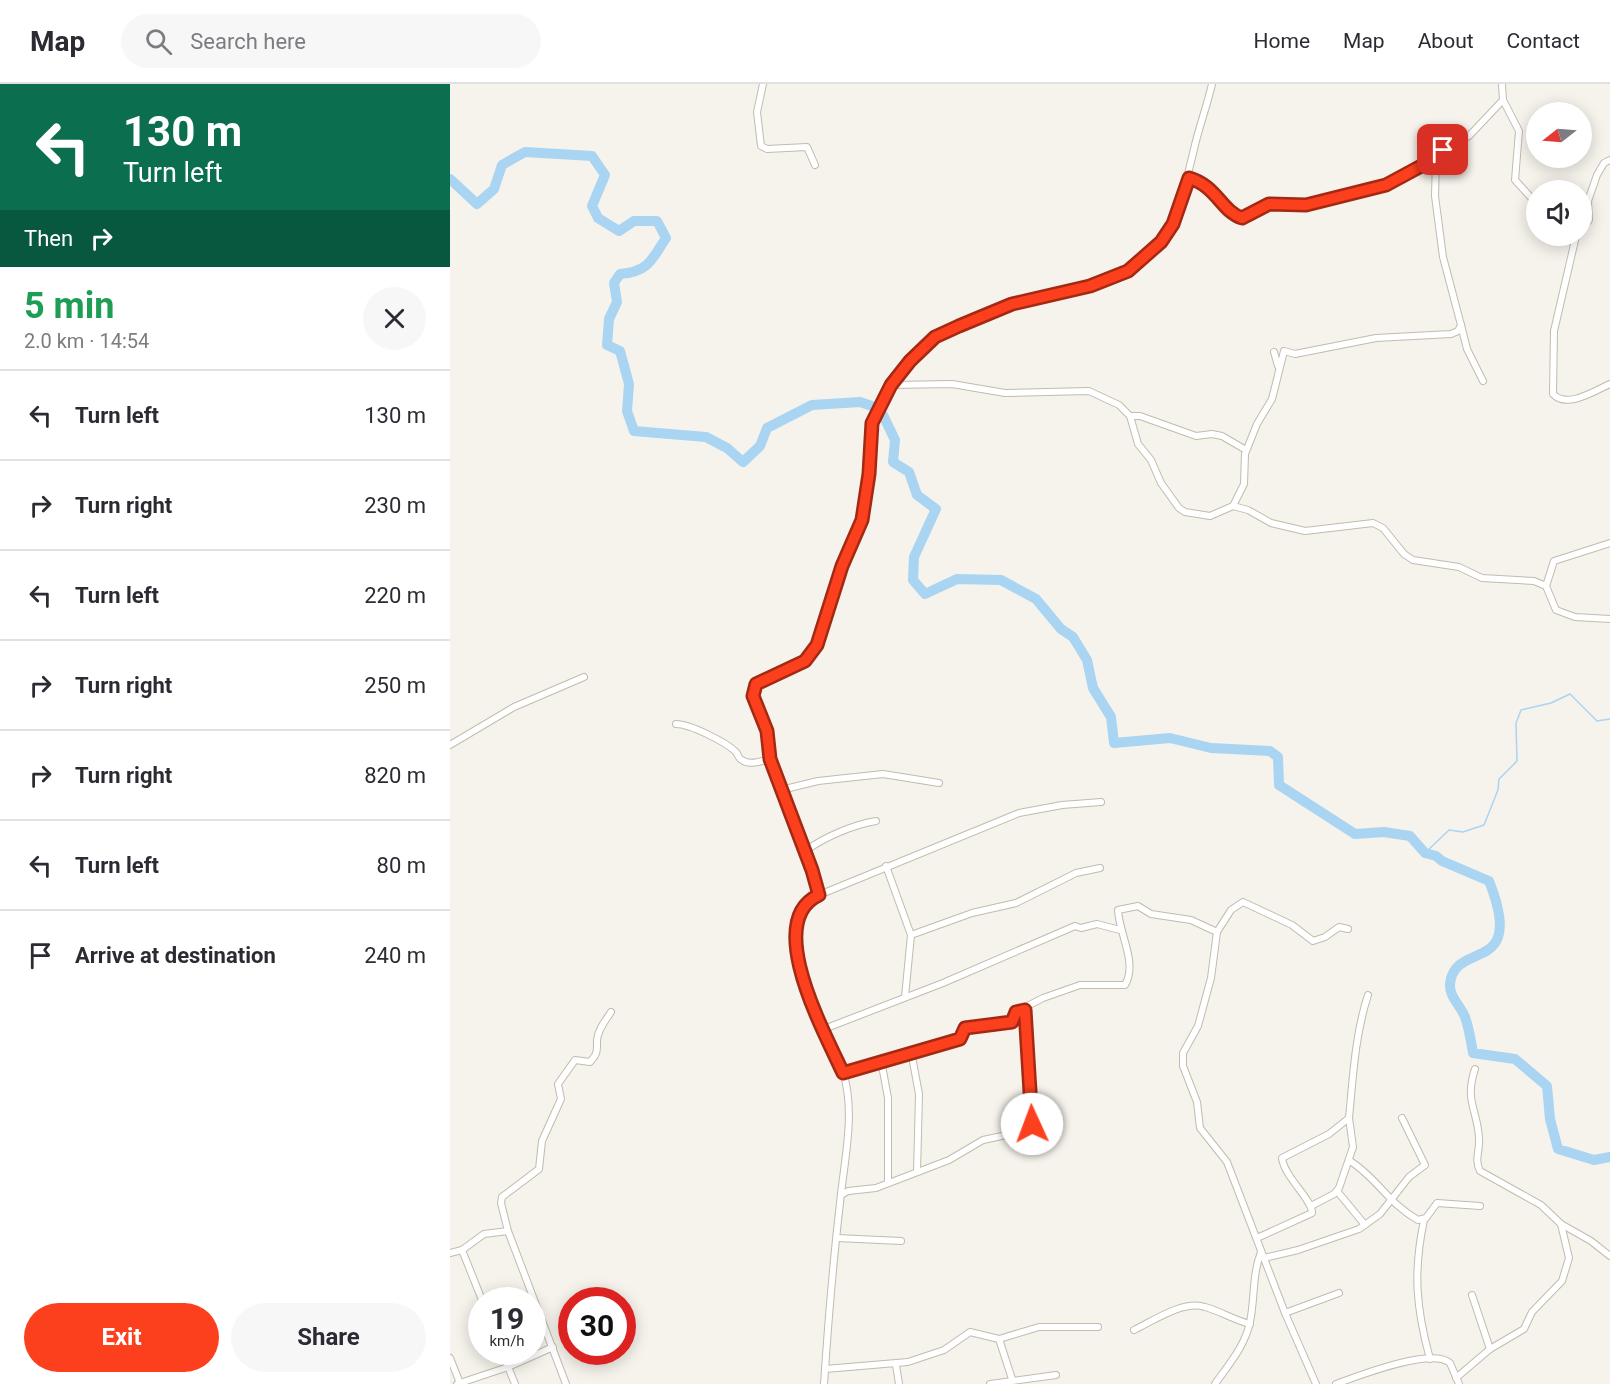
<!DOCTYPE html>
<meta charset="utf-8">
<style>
body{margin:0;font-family:Roboto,sans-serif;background:#f7f7f7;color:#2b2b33;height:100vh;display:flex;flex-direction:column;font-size:22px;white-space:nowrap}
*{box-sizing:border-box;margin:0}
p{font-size:20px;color:#7c7c81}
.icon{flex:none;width:33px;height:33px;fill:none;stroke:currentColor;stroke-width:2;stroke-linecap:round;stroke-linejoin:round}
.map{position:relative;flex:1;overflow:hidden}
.side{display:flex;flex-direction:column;background:#fff;width:450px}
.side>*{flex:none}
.guide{background:#0b6e4f;color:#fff;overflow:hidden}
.needle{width:39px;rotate:253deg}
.tools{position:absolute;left:1076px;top:18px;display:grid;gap:12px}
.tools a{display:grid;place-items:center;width:66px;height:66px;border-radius:50%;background:#fff;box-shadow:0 3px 15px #0003;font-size:30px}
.speed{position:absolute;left:18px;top:1203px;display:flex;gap:12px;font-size:30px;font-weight:700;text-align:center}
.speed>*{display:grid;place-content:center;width:78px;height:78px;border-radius:50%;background:#fff;box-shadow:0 3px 15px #0003;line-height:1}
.speed small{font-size:15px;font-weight:400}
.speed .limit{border:9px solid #d22;background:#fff;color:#111}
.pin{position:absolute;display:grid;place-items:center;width:51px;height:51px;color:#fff;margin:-26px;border-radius:12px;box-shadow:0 3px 9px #0006}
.me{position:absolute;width:66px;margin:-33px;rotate:358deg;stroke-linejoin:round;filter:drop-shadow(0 0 4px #0008)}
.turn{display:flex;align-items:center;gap:21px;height:126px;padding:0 24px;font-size:27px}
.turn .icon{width:78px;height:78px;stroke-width:2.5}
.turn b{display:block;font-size:42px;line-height:51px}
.then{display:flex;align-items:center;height:57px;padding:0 24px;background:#0003;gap:12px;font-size:22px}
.round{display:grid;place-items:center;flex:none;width:63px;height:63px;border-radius:32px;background:#f7f7f7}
.headline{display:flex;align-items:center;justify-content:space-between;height:102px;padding:0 24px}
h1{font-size:36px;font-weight:700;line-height:45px;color:#1e9e55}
.action{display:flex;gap:12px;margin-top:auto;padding:12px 24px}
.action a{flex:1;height:69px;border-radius:36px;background:#fc3f1d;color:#fff;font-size:24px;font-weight:700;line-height:69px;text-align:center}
.action a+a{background:#f7f7f7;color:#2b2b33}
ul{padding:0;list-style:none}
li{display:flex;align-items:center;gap:18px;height:90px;padding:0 24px;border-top:2px solid #e1e1e2}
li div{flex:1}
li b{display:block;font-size:22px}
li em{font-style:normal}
header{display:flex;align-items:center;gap:36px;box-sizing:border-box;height:84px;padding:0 30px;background:#fff;border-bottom:2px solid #e1e1e2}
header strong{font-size:28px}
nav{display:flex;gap:33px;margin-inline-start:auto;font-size:21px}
.search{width:420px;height:54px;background:#f7f7f7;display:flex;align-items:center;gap:15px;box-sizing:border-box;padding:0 21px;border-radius:33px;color:#7c7c81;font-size:22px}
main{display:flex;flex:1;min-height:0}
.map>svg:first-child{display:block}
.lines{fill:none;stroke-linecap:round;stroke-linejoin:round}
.stream{stroke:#a9d4f2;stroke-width:1.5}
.river{stroke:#a9d4f2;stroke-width:10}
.street-casing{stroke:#c2bbae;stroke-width:8}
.street{stroke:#fff;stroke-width:6}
.route-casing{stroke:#a42913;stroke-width:15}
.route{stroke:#fc3f1d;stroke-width:10}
</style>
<header>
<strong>Map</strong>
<div class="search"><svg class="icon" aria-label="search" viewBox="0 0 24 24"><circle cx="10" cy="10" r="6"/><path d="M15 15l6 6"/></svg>Search here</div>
<nav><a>Home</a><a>Map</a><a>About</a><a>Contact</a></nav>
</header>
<main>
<section class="side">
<div class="guide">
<div class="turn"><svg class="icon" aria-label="left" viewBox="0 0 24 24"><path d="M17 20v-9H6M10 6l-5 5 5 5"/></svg><div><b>130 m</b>Turn left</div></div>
<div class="then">Then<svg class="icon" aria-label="right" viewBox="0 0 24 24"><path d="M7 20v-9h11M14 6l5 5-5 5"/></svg></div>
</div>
<div class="headline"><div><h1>5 min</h1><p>2.0 km · 14:54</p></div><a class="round"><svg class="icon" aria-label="close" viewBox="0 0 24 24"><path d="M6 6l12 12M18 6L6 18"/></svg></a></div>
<ul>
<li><svg class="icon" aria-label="left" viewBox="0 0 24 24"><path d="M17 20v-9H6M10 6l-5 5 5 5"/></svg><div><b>Turn left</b></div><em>130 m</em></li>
<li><svg class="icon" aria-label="right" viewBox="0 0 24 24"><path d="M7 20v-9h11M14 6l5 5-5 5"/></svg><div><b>Turn right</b></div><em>230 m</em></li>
<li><svg class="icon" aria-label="left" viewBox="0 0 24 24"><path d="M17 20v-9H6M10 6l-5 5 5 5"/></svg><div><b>Turn left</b></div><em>220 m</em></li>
<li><svg class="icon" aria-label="right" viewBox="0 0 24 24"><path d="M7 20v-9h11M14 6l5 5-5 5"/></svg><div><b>Turn right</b></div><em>250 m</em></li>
<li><svg class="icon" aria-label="right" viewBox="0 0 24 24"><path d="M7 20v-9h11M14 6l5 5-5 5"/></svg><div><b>Turn right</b></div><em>820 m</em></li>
<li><svg class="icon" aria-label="left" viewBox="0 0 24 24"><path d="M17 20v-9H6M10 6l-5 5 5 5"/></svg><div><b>Turn left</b></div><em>80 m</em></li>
<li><svg class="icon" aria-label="arrive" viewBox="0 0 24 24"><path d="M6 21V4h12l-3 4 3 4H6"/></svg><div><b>Arrive at destination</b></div><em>240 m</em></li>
</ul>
<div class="action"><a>Exit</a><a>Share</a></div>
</section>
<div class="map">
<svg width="1160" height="1300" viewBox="0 0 1160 1300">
<rect width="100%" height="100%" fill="#f6f3ec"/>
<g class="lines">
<path class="stream" d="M 975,769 L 999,746 L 1013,748 L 1034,741 L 1048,706 L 1049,695 L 1067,677 L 1066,639 L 1071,626 L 1101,619 L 1120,610 L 1147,637 L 1160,635"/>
<path class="river" d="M 0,95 L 27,120 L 44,105 L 52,81 L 75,68 L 142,72 L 155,91 L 142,122 L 148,134 L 169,147 L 184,137 L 207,137 L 216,154 C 202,175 199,188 170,190 L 164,199 L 167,218 L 159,235 L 157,261 L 170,267 L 179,300 L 177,327 L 184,347 L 256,353 L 277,364 L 293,378 L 310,362 L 317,344 L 362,321 L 410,318 L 422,322 L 433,331 L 445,356 L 443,378 L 459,388 L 467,411 L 486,425 L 464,473 L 463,496 L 475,510 L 507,495 L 551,496 L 586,515 L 611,545 L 623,553 L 637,576 L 643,604 L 661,633 L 664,659 L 720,654 L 761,664 L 820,667 L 828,673 L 829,701 L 905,750 L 934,748 L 960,752 L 975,769 L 986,772 L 992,777 L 1039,797 C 1077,893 1004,855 1000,900 C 999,913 1011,922 1015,933 C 1019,944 1021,957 1023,969 L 1065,975 L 1097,1002 L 1100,1035 L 1108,1065 L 1144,1076 L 1160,1073"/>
<defs>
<g id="street">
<path d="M 313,0 L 307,28 L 311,62 L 317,65 L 357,63 L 365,81"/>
<path d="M 1053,16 L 1069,47 L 1065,96 L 1086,119"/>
<path d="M 739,94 C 767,102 771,127 792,134 L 819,120 L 856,121 L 936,101 L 1019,52 L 1053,16 L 1052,0"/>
<path d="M 1131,146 L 1139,136 L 1138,117 L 1147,91 L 1154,79 L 1160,76"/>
<path d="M 1126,152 L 1104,247 L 1103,310 C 1117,325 1144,307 1160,300"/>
<path d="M 1011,241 L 1017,265 L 1033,297"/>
<path d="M 824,268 L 828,282"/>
<path d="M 441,301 L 502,300 L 555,309 L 639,307 L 669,321 L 680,332 L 688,360 L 701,376 L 711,399 L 729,424 L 735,428 L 760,432 L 783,422 L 798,426 L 821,439 L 855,447 L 923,439 L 933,444 L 954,470 L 963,476 L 1009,483 L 1032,494 L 1084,497 L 1096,502"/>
<path d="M 680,332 L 690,332 L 746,352 L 762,350 L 772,352 L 796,366"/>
<path d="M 783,422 L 794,400 L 795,370 L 807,340 L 822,315 L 834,267 L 845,270 L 926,254 L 1001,250 L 1008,247 L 1011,241 L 993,173 L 985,112 L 986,74"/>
<path d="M 1160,459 L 1104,477 L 1096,502 L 1106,526 L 1125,533 L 1160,535"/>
<path d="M 226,640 C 240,640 276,658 286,668 C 288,671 289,675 292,676 C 299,682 312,677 320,675"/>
<path d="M 0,661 L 64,623 L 134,593"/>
<path d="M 331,706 L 368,697 L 433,690 L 489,699"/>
<path d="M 355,767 C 375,753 402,741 426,737"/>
<path d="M 436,782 L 461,851 L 455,913"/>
<path d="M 369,811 L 569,729 L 612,721 L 651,718"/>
<path d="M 767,848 L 761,894 L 748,942 L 733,969 L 733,982 L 747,1018 L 750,1044 L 777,1078 L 835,1229 L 866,1300"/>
<path d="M 461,851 L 522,829 L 566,819 L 626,789 L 650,784"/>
<path d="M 374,945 L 493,899 L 625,842 L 631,844 L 647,840 L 670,846"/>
<path d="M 461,967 L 469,1010 L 467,1088"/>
<path d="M 431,976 L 438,1014 L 438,1099"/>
<path d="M 1025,985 C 1014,1018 1028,1026 1029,1055 C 1030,1067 1024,1075 1030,1087 L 1091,1121 L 1111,1140 L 1141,1157 L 1160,1172"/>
<path d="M 393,989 L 510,955 L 515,943 L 562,938 L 566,928 L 593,914 L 630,901 L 675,901 C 688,879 669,850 668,826 L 688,822 L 701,830 L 741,836 L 767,848 L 781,826 L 793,818 L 842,841 L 863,857 L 875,853 L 889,843 L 898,845"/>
<path d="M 900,1077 C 926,1093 940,1121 968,1136 L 976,1134 L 987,1119 L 1030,1122"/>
<path d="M 887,1107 L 915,1141"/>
<path d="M 391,1111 L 398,1107 L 426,1104 L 499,1076 L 533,1056 L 580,1046 L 583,1030 L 575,926"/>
<path d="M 861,1122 L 884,1110 L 889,1104 L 903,1063 L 899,1034"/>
<path d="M 974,1136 C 963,1188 966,1224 980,1275"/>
<path d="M 58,1147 L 116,1300"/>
<path d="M 387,1154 L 451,1157"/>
<path d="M 807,1154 L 862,1129 C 863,1116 834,1093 832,1074 L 879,1050 L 899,1034 C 903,993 905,951 918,911"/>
<path d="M 12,1166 L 32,1216"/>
<path d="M 0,1169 L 12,1166 L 34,1150 L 58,1147 L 51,1119 L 52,1113 L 89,1085 L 92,1057 L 111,1015 L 108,1000 L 125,976 L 140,978 C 148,969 147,967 147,956 C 148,945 156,936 161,928"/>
<path d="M 814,1174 L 848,1166 L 909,1145 L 930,1130 L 959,1093 L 975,1081 L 952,1034"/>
<path d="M 1022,1211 L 1040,1265"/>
<path d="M 835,1229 L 889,1209"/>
<path d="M 684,1246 C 703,1237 733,1216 755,1223 C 770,1227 784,1236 800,1240"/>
<path d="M 549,1255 L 589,1243 L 648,1243"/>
<path d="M 52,1268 L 65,1300"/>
<path d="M 0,1274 L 10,1299"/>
<path d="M 446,1281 L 449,1300"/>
<path d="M 375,1285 L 458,1278 L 494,1266 L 520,1248 L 549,1255 L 562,1295"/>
<path d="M 1006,1294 L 1040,1265 L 1074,1245 L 1082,1228 L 1112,1197 L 1119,1174 L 1111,1140"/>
<path d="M 7,1300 L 58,1283 L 103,1263"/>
<path d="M 374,1300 C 378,1240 383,1179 390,1119 C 394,1077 406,1029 393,988 C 380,949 309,838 369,811 L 362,786 L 320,675 L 317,647 L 302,609 C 314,582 355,589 367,559 C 378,534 382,507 392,481 C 398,466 408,452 412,436 C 418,404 416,372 422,341 C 426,320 446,292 461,276 C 485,250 506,244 538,230 C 572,216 608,213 642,201 C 718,175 727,137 744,65 C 749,43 757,22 762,0"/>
<path d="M 540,1300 L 606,1291"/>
<path d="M 765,1300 C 779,1280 795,1262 800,1238 C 805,1214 802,1191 811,1168"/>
<path d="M 886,1300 C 908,1292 981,1263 1000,1279 L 1009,1300"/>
</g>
</defs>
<use href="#street" class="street-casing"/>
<use href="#street" class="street"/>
</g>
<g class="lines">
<defs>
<path id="route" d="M 582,1040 L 575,926 L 566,928 L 562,938 L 515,944 L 510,955 L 393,989 C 376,951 312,837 369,811 L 362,786 L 320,675 L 317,647 L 303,612 L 306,600 L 355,577 L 367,561 L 392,482 L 412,436 L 419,390 L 422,339 L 441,301 L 460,277 L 485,253 L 509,242 L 562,220 L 640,202 L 678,187 L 711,158 L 723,140 L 739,94 C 767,102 771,127 792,134 L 819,120 L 856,121 L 936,101 L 986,74 L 993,66"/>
</defs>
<use href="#route" class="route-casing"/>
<use href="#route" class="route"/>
</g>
</svg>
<div class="tools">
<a><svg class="needle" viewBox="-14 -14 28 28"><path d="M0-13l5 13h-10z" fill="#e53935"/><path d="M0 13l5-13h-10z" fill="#7c7c81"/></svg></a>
<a><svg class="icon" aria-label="sound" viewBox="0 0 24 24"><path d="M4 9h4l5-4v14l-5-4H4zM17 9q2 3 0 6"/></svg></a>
</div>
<div class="speed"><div>19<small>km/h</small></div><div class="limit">30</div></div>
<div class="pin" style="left:993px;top:66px;background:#d93025"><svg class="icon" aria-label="arrive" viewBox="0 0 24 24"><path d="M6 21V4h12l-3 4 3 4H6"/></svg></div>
<svg class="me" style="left:582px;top:1040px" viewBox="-20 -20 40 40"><circle r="19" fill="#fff"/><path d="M0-13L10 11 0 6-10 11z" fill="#fc3f1d"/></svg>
</div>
</main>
